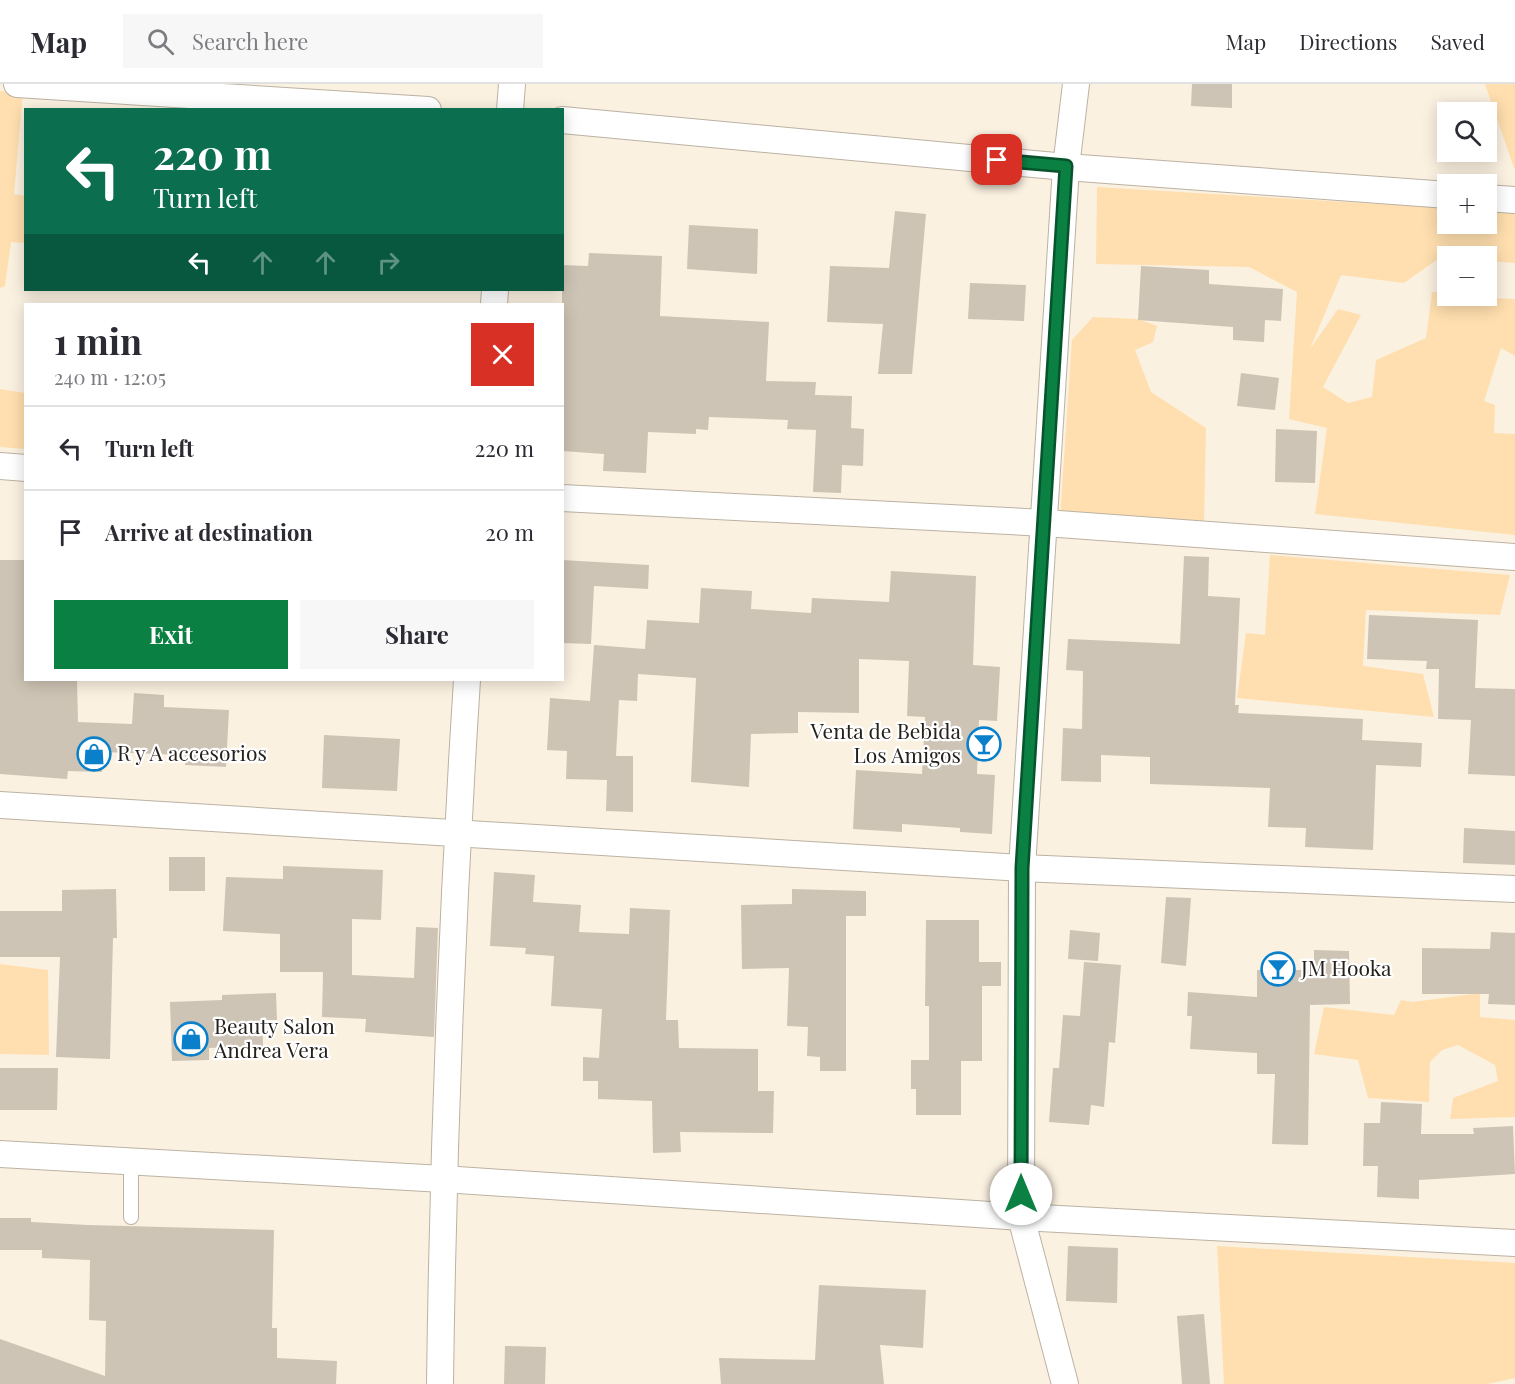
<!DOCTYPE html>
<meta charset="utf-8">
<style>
body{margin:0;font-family:"Playfair Display",serif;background:#f7f7f7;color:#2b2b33;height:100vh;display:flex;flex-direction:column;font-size:22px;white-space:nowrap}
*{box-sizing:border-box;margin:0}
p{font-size:20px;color:#7c7c81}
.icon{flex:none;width:33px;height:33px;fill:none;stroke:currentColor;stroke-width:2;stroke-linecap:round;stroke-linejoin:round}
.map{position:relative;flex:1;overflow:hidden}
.side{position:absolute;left:24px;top:219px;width:540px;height:378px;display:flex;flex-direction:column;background:#fff;border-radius:0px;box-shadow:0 3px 15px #0003}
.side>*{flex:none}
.guide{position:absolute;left:24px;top:24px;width:540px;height:183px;border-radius:0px;box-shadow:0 3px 15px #0003;background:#0b6e4f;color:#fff;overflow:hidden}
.tools{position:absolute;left:1437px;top:18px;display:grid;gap:12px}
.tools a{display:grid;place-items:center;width:60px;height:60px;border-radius:0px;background:#fff;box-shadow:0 3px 15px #0003;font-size:30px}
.pin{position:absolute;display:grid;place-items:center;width:51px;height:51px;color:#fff;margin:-26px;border-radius:12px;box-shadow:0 3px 9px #0006}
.me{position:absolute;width:66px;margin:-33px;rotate:0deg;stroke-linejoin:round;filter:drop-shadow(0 0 4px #0008)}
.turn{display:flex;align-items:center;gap:21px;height:126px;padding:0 30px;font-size:27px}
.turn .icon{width:78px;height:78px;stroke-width:2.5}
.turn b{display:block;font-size:42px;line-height:51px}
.lanes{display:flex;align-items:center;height:57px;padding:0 30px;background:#0003;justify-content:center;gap:30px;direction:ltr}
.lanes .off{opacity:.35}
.round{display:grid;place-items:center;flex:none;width:63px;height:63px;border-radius:0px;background:#f7f7f7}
.summary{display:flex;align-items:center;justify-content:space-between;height:102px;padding:0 30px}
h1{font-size:36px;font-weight:700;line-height:45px}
.action{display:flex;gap:12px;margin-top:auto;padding:12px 30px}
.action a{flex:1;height:69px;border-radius:0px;background:#0b8043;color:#fff;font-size:24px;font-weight:700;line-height:69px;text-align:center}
.action a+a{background:#f7f7f7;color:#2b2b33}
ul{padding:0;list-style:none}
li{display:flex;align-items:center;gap:18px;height:84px;padding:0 30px;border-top:2px solid #e1e1e2}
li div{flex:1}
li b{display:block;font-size:22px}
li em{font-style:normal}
header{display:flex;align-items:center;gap:36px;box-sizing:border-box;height:84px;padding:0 30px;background:#fff;border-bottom:2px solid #e1e1e2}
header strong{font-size:28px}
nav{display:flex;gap:33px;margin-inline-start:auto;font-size:21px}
.search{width:420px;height:54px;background:#f7f7f7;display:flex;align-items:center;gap:15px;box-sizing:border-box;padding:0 21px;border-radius:0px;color:#7c7c81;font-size:22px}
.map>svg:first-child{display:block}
.green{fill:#ffdfaf}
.building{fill:#cec4b5}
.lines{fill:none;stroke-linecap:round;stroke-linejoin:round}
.service-casing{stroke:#bcb2a3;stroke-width:16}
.minor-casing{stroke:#bcb2a3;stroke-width:28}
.service{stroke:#fff;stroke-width:14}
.minor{stroke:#fff;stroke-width:26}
.route-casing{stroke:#07532c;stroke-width:15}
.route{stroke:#0b8043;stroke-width:10}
.labels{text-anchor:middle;stroke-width:4.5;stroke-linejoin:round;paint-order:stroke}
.poi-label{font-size:21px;fill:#25211c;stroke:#fff;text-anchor:start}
</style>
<header>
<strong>Map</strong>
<div class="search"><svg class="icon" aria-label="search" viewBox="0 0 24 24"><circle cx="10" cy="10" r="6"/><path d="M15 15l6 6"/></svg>Search here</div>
<nav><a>Map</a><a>Directions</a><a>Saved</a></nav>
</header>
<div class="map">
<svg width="1515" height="1300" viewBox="0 0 1515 1300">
<rect width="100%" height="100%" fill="#fbf1e1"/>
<g class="green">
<path d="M 1485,0 L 1515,0 L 1515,84 L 1514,84 Z"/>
<path d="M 0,7 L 23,9 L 14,110 L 26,112 L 25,159 L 11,158 L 5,202 L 0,204 Z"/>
<path d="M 1097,103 L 1447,124 L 1448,140 L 1486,140 L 1487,127 L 1515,129 L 1515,179 L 1487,177 L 1486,172 L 1448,172 L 1447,175 L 1438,175 L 1404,199 L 1341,191 L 1310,265 L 1338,225 L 1361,231 L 1323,303 L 1348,319 L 1372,313 L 1376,276 L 1426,254 L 1432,208 L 1447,209 L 1448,212 L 1515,215 L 1515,272 L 1501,264 L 1484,317 L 1495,321 L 1494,349 L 1515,350 L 1515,451 L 1315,430 L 1327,344 L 1289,335 L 1297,208 L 1249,183 L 1096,180 Z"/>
<path d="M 1093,233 L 1138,235 L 1157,242 L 1153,258 L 1135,266 L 1151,308 L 1206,344 L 1204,440 L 1060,434 L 1072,256 Z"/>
<path d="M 0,305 L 25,309 L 25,365 L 0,363 Z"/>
<path d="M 1270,471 L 1510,491 L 1500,531 L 1366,526 L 1363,582 L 1423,590 L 1434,633 L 1237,614 L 1246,549 L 1265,551 Z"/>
<path d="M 0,880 L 48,886 L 49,971 L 0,970 Z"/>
<path d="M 1480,909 L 1480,933 L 1515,936 L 1515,1033 L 1450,1035 L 1453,1014 L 1498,997 L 1495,981 L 1458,961 L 1442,966 L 1430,978 L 1429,1018 L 1368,1014 L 1358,976 L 1314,970 L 1324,923 L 1394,931 L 1401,916 L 1413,918 Z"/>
<path d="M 1217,1162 L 1515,1179 L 1515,1294 L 1488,1300 L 1224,1300 Z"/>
</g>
<g class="building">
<path d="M 1192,0 L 1232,0 L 1232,24 L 1191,22 Z"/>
<path d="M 895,127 L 926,130 L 912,290 L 878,290 L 883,240 L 827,238 L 830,182 L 889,184 Z"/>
<path d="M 689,141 L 758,145 L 757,190 L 687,185 Z"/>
<path d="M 589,169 L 662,172 L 660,232 L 769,238 L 766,297 L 816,298 L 815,311 L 852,312 L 851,344 L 864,345 L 863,382 L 842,381 L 841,409 L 813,408 L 816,346 L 787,345 L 788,336 L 709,333 L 708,346 L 696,345 L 696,350 L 648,348 L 646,389 L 603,387 L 604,370 L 562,367 L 562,181 L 588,182 Z"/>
<path d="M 1141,182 L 1209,186 L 1209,200 L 1283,205 L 1281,237 L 1265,236 L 1264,258 L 1233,256 L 1233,243 L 1138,236 Z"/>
<path d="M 970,199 L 1026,201 L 1024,237 L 968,235 Z"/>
<path d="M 1241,289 L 1279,294 L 1275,326 L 1237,322 Z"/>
<path d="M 1276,345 L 1317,347 L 1315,399 L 1275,398 Z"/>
<path d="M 1184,472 L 1209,473 L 1208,512 L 1240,514 L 1235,621 L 1239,621 L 1238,629 L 1363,635 L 1362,656 L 1422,659 L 1421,683 L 1376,681 L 1373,766 L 1305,763 L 1306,744 L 1268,743 L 1270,704 L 1150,700 L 1150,673 L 1101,671 L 1101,698 L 1061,697 L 1063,644 L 1082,645 L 1083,587 L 1066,586 L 1068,555 L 1180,560 Z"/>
<path d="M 0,476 L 26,476 L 26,596 L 77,596 L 78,638 L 132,640 L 134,609 L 164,611 L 164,623 L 229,626 L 226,683 L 185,681 L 185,671 L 103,668 L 102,688 L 68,687 L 67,695 L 0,690 Z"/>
<path d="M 562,476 L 649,481 L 648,505 L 594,502 L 591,560 L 562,559 Z"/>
<path d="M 891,487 L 976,492 L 973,581 L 1000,583 L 997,637 L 979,636 L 977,690 L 995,691 L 992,750 L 960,748 L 960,744 L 902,740 L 902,748 L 853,745 L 856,686 L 922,690 L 925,633 L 907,632 L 909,577 L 859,575 L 859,629 L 798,628 L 798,649 L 751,650 L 749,703 L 691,698 L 696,594 L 638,590 L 637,617 L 619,616 L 616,672 L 633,672 L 633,728 L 606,727 L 607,696 L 566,695 L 567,667 L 547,666 L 550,614 L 590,617 L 594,561 L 645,565 L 647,536 L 699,539 L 701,504 L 752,507 L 751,525 L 811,529 L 812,514 L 889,518 Z"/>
<path d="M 1369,531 L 1478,536 L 1475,604 L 1515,605 L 1515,692 L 1468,690 L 1471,636 L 1438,635 L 1439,585 L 1426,585 L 1427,577 L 1367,575 Z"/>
<path d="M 324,651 L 400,655 L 397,707 L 322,704 Z"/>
<path d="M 1464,744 L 1515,747 L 1515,781 L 1463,779 Z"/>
<rect x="169" y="773" width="36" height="34"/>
<path d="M 283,782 L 383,786 L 381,836 L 352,835 L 352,891 L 414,894 L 416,843 L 438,844 L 434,953 L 365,948 L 366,935 L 322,933 L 323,888 L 280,888 L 280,850 L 223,847 L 226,793 L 283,795 Z"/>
<path d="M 494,788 L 535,791 L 533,818 L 581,821 L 579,848 L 629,850 L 630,824 L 670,826 L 666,936 L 678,936 L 679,964 L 758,965 L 758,1007 L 774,1007 L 773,1049 L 680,1048 L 681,1068 L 653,1069 L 652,1017 L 598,1015 L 598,997 L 583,997 L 583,973 L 599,974 L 602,925 L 551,922 L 554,872 L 525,870 L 526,864 L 490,862 Z"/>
<path d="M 116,805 L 117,854 L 113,854 L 110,975 L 56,973 L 60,873 L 0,873 L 0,827 L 62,827 L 62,806 Z"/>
<path d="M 792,805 L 866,807 L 866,832 L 846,832 L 846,987 L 820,987 L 820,973 L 807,972 L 808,943 L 787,942 L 789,884 L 742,885 L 741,821 L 792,820 Z"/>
<path d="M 1166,813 L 1191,814 L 1186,882 L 1161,879 Z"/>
<path d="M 926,836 L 979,836 L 979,878 L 1001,878 L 1001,902 L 982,902 L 982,977 L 961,977 L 961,1031 L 916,1031 L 916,1005 L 911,1005 L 911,976 L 929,976 L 929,922 L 925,922 Z"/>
<path d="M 1070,846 L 1100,849 L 1098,877 L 1068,875 Z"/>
<path d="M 1491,848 L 1515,849 L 1515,921 L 1488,920 L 1489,910 L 1422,910 L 1422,864 L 1490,865 Z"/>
<path d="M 1314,866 L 1349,867 L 1350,920 L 1310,921 L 1308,1061 L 1272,1060 L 1275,990 L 1257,990 L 1257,969 L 1190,965 L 1192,932 L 1187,932 L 1188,908 L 1257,913 L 1257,886 L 1314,886 Z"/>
<path d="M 1084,878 L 1121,881 L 1115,959 L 1109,958 L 1104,1023 L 1091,1021 L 1089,1041 L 1049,1038 L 1053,984 L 1059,984 L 1063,931 L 1080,932 Z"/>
<path d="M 276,909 L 277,936 L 262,936 L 263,962 L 209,964 L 209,976 L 172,977 L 170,918 L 222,916 L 222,911 Z"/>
<path d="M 0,984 L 58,984 L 57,1026 L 0,1026 Z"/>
<path d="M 1381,1018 L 1422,1020 L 1421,1050 L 1474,1050 L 1473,1044 L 1513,1042 L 1515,1090 L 1419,1096 L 1419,1115 L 1377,1113 L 1378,1082 L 1363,1082 L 1364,1039 L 1380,1039 Z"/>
<path d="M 0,1134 L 31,1134 L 31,1138 L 88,1141 L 274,1146 L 272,1244 L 277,1244 L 277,1274 L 337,1277 L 336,1300 L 0,1300 L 0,1255 L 105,1292 L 106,1237 L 89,1236 L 90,1176 L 42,1174 L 42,1166 L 0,1166 Z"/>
<path d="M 1068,1162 L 1118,1164 L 1117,1219 L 1066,1217 Z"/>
<path d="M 819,1201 L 926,1206 L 923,1264 L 880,1261 L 884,1300 L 721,1300 L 719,1274 L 815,1276 Z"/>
<path d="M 1204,1230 L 1210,1300 L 1182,1300 L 1177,1232 Z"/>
<path d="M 505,1262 L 546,1263 L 545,1300 L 504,1300 Z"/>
</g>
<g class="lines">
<defs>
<path id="service" d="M 131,1133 L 131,1078"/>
<g id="minor">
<path d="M 17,0 L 428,26"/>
<path d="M 510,26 L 512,0"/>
<path d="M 562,36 L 1066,83 L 1448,111"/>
<path d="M 1486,114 L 1515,116"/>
<path d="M 494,220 L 495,206"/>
<path d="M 0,382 L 26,384"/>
<path d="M 562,414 L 1045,439 L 1515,473"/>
<path d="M 0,721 L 1022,784 L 1515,805"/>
<path d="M 0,1070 L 443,1095 L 1021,1133 L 1515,1159"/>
<path d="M 440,1300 C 443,1065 452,830 467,596"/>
<path d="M 1065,1300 L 1021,1133 L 1022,784 L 1066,83 L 1076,0"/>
</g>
</defs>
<use href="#service" class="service-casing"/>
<use href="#minor" class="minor-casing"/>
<use href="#service" class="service"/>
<use href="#minor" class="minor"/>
</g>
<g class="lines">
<defs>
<path id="route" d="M 997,76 L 1066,82 L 1022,784 L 1021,1110"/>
</defs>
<use href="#route" class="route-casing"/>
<use href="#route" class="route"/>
</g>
<defs>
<symbol id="bar-ring" viewBox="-11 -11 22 22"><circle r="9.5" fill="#fff" stroke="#0980c9" stroke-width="1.5"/><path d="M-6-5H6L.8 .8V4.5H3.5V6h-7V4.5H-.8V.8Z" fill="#0980c9"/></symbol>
<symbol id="shop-ring" viewBox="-11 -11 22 22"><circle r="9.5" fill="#fff" stroke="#0980c9" stroke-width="1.5"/><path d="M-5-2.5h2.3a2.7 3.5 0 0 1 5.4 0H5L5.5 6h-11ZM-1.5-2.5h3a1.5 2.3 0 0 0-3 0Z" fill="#0980c9"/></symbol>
</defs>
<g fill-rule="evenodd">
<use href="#bar-ring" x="965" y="641" width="38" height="38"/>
<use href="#shop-ring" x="75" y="651" width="38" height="38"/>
<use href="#bar-ring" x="1259" y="866" width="38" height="38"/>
<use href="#shop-ring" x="172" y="936" width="38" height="38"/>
</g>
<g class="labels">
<g class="poi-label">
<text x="961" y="655" text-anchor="end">Venta de Bebida<tspan x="961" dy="24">Los Amigos</tspan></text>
<text x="117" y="677">R y A accesorios</text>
<text x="1301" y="892">JM Hooka</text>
<text x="214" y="950">Beauty Salon<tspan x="214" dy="24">Andrea Vera</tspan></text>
</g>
</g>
</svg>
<div class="tools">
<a><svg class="icon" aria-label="search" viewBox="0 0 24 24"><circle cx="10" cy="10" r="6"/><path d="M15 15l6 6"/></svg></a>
<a>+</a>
<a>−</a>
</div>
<div class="pin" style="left:997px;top:76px;background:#d93025"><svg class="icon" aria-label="arrive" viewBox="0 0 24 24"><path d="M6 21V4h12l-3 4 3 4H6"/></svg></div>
<svg class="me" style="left:1021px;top:1110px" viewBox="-20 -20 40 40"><circle r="19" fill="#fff"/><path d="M0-13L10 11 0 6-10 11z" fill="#0b8043"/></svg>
<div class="guide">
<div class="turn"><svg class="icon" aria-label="left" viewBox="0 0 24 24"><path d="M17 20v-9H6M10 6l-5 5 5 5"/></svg><div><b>220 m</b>Turn left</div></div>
<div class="lanes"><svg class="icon" aria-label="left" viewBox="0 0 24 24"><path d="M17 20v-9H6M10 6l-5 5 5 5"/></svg><svg class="icon off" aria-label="ahead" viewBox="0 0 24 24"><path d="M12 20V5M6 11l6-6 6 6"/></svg><svg class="icon off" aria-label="ahead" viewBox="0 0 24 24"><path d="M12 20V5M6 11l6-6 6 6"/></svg><svg class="icon off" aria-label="right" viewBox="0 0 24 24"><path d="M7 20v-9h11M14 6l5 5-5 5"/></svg></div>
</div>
<section class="side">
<div class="summary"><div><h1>1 min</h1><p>240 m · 12:05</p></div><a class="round" style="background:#d93025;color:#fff"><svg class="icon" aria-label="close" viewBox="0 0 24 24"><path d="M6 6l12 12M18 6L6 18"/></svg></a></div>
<ul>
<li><svg class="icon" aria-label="left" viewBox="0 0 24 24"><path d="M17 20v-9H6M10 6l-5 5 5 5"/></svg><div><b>Turn left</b></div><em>220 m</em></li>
<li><svg class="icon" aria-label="arrive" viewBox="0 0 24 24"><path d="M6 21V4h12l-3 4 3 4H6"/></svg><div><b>Arrive at destination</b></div><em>20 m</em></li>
</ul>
<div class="action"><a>Exit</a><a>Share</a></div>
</section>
</div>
